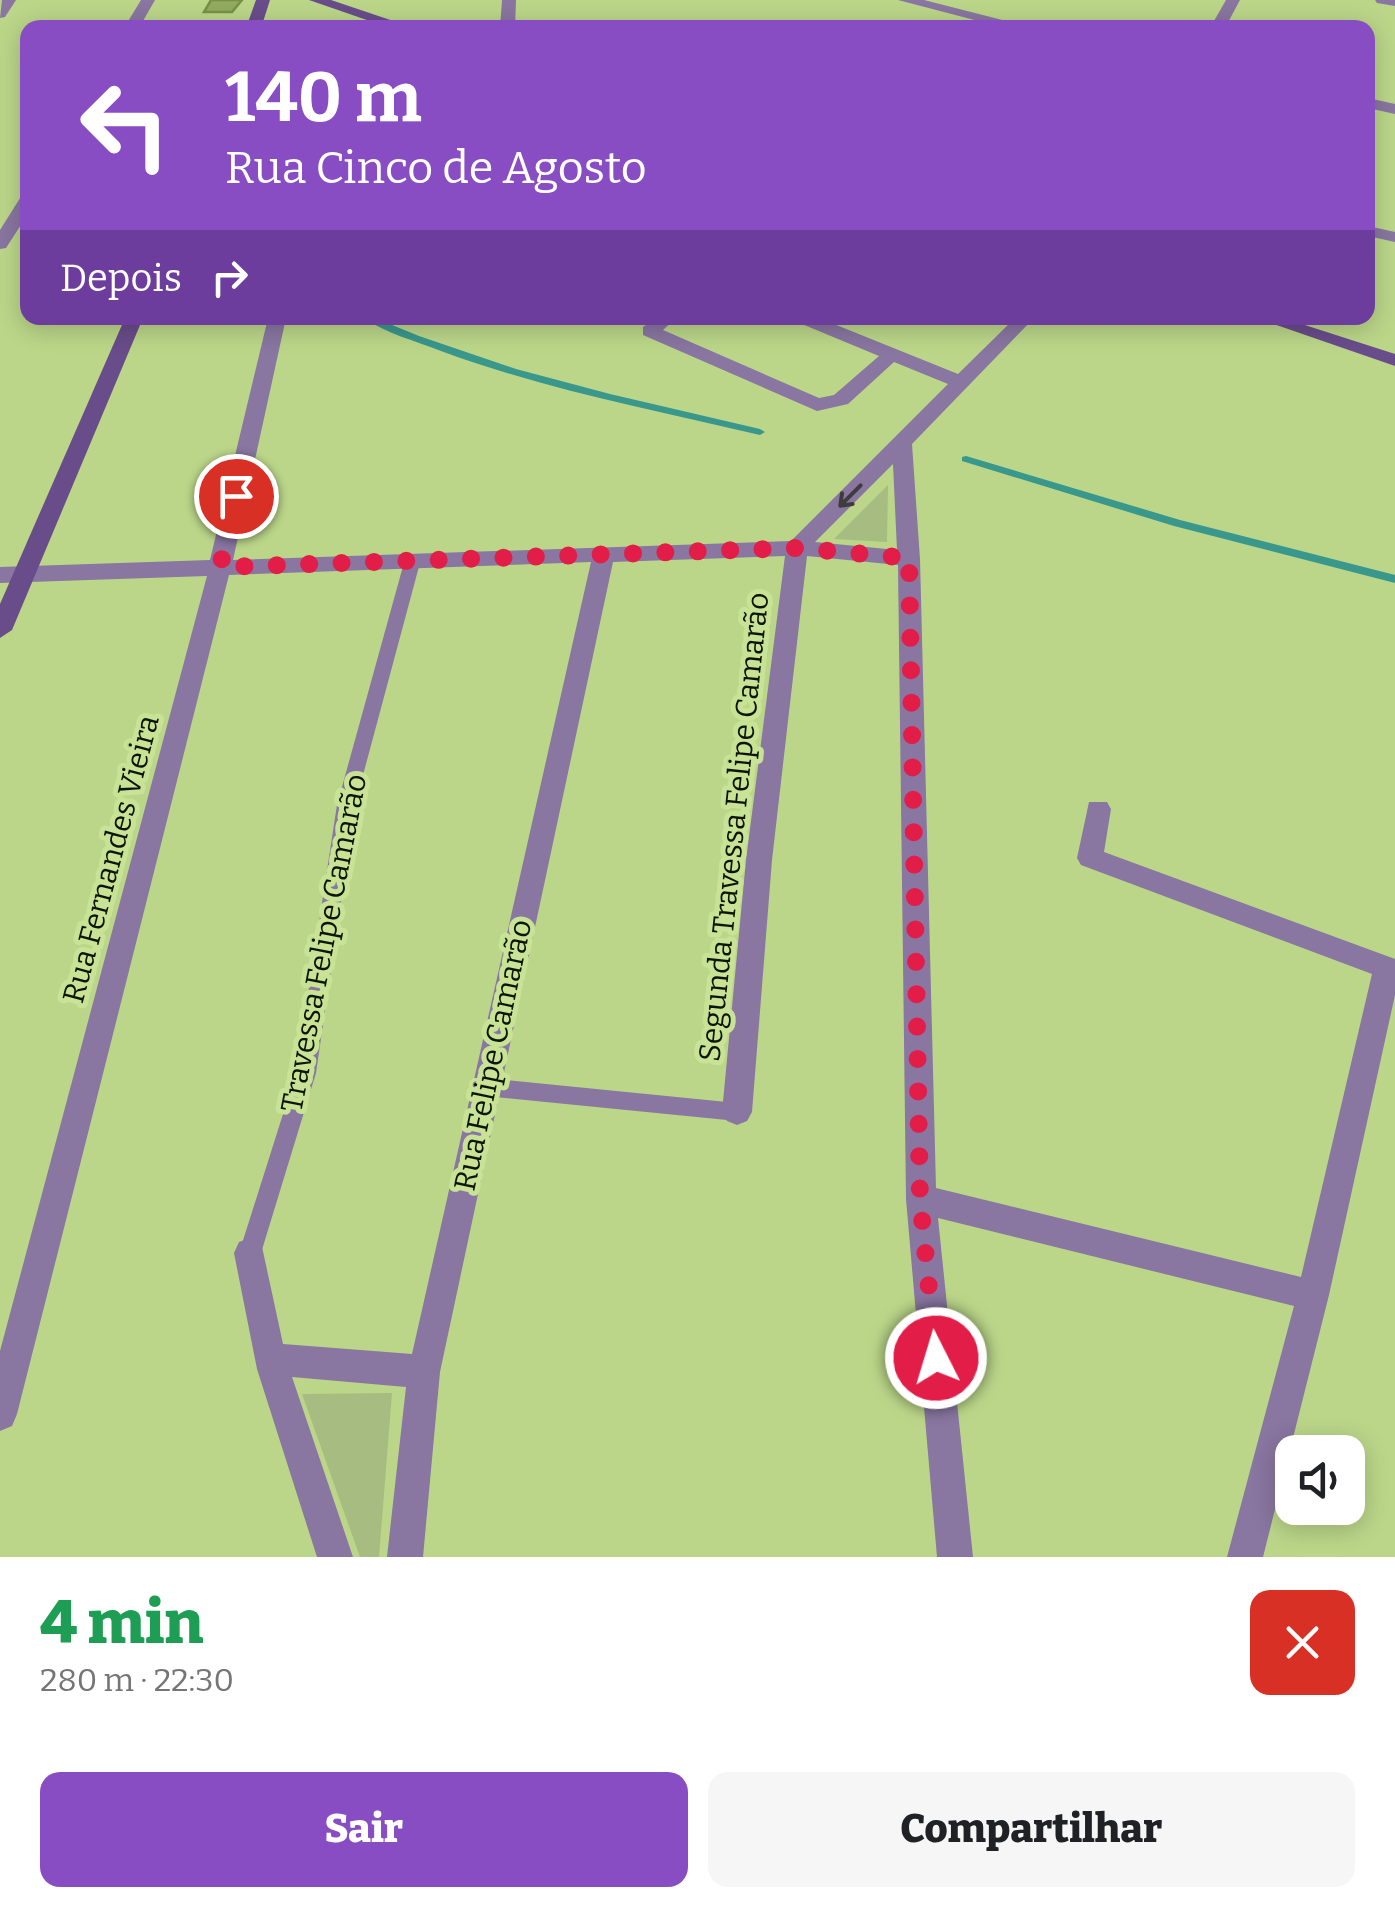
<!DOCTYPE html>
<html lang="pt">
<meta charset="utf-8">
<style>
body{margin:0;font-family:Bitter,serif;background:#f6f6f6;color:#202124;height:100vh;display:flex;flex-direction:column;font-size:38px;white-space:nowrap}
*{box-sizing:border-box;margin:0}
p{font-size:32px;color:#757577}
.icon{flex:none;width:55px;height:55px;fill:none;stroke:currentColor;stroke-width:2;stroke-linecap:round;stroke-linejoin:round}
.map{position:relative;height:1557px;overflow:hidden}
.drawer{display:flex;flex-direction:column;background:#fff;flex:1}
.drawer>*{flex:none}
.banner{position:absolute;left:20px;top:20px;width:1355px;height:305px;border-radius:20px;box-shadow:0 5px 25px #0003;background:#884dc3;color:#fff;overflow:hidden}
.buttons{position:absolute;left:1275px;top:1435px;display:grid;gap:20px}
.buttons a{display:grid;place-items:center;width:90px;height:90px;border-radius:20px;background:#fff;box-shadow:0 5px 25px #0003;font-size:50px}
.pin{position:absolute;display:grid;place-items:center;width:85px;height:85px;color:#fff;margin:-42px;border:5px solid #fff;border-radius:50%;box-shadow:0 2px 10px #0007}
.me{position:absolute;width:110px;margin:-55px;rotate:355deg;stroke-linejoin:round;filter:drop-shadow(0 0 8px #0008)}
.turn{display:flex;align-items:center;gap:35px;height:210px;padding:0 40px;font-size:45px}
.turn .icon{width:130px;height:130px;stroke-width:2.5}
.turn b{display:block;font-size:70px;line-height:85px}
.then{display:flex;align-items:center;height:95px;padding:0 40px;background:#0003;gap:20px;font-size:38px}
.round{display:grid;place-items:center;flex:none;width:105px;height:105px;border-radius:20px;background:#f6f6f6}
.head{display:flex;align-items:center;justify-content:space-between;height:170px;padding:0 40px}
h1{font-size:60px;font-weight:800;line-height:75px;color:#1e9e55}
.button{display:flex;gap:20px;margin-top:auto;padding:20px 40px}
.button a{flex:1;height:115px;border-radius:20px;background:#884dc3;color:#fff;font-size:40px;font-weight:800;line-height:115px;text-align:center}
.button a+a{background:#f6f6f6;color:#202124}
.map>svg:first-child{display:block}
.green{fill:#a6bc80}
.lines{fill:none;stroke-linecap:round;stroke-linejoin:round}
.stream{fill:#39978c;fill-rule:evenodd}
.building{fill:#92ab60;stroke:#789045;stroke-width:2.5}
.lane{fill:#8976a1;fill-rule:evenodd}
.street{fill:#8976a1;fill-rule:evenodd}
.secondary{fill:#694c8a;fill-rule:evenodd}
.oneway{stroke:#3f3c40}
.route{stroke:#e11d48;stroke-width:18;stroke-dasharray:0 32.4}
.labels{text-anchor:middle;stroke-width:10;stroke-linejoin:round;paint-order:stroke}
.street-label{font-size:30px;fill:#0d1500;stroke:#c8e396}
</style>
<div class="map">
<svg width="1395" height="1557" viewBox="0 0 1395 1557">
<rect width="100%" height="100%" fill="#bbd689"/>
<g class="green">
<path d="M 888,485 L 887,542 L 834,539 Z"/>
<path d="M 392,1393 L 379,1557 L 360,1557 L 302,1394 Z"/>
</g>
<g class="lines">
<g class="stream">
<path d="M 363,318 L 375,318 L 419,336 L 516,369 L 610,394 L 760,429 L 765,432 L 760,435 C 653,410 544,389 441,351 C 415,341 386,333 363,318 Z"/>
<path d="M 966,456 L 1180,520 L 1395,575 L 1395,583 L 1174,526 L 962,461 L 962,457 Z"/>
</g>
</g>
<path class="building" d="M 211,0 L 242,0 L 232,12 L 204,12 Z"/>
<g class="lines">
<g class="lane">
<path d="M 413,554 L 421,559 L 355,805 L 316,1073 L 261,1253 L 258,1260 L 250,1264 L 242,1260 L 239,1253 L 296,1073 L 337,805 L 405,559 Z"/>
<path d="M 486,1078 L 737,1103 L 744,1105 L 747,1112 L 744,1119 L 737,1121 L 486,1096 L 479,1093 L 476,1087 L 479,1081 Z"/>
</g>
<g class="street">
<path d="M 2,0 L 16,0 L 5,17 L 0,18 Z"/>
<path d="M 141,0 L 155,0 L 139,28 L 124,28 Z"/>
<path d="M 502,0 L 516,0 L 515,28 L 500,28 Z"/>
<path d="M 898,0 L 924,0 L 1034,28 L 1005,28 Z"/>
<path d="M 1226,0 L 1240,0 L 1225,28 L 1210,28 Z"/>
<path d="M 1375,0 L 1395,0 L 1395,6 L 1377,3 Z"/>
<path d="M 1368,98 L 1395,104 L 1395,114 L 1368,108 Z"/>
<path d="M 28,194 L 28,214 L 6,248 L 0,249 L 0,230 L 22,195 Z"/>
<path d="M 1368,226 L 1395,232 L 1395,242 L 1368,236 Z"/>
<path d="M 268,318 L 286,318 L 233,560 L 791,541 L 948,384 L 894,362 L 848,404 L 817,411 L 643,335 L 643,327 L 656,318 L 676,318 L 663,330 L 819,398 L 834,395 L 879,356 L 797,322 L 795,318 L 819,318 L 958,374 L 1015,318 L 1034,318 L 912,444 L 920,559 L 936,1188 L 1301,1277 L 1372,974 L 1081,865 L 1077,858 L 1089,802 L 1107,802 L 1111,809 L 1104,852 L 1395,959 L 1395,995 L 1329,1295 L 1263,1557 L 1227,1557 L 1294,1306 L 938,1218 L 973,1557 L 937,1557 L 906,1199 L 898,565 L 807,556 L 772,860 L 752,1112 L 747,1121 L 737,1125 L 727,1121 L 722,1112 L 746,860 L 785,556 L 613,562 L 440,1372 L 423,1557 L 387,1557 L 406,1387 L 292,1377 L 353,1557 L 317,1557 L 257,1369 L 234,1253 L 239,1242 L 250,1238 L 261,1242 L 283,1344 L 412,1354 L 591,562 L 229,575 L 17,1414 L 12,1426 L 0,1431 L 0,1351 L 207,576 L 0,583 L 0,567 L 210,560 ZM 893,464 L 897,550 L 815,542 Z"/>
</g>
<g class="secondary">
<path d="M 256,0 L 270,0 L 261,28 L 246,28 Z"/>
<path d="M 309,0 L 331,0 L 414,28 L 390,28 Z"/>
<path d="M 125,318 L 143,318 L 12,630 L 0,638 L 0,604 Z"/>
<path d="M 1256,318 L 1283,318 L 1395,354 L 1395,366 Z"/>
</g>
</g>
<defs><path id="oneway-shaft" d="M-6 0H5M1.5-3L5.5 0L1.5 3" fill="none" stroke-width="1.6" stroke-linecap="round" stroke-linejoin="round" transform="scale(2.5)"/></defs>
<use class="oneway" href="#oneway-shaft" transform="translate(850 496) rotate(135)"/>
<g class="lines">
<path class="route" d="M 236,496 L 220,567 L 797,548 L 909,558 L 920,1199 L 936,1358"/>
</g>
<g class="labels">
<g class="street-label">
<text transform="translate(734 827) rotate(-84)" y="10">Segunda Travessa Felipe Camarão</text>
<text transform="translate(111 859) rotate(-75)" y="10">Rua Fernandes Vieira</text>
<text transform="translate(324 943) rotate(-79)" y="10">Travessa Felipe Camarão</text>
<text transform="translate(493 1055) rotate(-78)" y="10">Rua Felipe Camarão</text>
</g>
</g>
</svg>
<div class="buttons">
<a><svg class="icon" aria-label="sound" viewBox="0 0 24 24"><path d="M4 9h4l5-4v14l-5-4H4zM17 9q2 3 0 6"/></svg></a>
</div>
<div class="pin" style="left:236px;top:496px;background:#d93025"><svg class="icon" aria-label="arrive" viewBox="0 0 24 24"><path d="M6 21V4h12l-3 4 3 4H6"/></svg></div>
<svg class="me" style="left:936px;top:1358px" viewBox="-20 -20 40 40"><circle r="17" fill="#e11d48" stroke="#fff" stroke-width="3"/><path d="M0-11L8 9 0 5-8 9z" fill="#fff"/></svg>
<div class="banner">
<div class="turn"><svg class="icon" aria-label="left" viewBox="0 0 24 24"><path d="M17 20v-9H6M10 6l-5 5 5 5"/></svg><div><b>140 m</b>Rua Cinco de Agosto</div></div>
<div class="then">Depois<svg class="icon" aria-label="right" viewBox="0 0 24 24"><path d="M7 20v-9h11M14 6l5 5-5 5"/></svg></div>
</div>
</div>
<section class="drawer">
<div class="head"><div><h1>4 min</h1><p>280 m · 22:30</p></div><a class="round" style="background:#d93025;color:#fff"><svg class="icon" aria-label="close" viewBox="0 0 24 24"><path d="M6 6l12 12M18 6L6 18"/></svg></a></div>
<div class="button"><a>Sair</a><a>Compartilhar</a></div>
</section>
